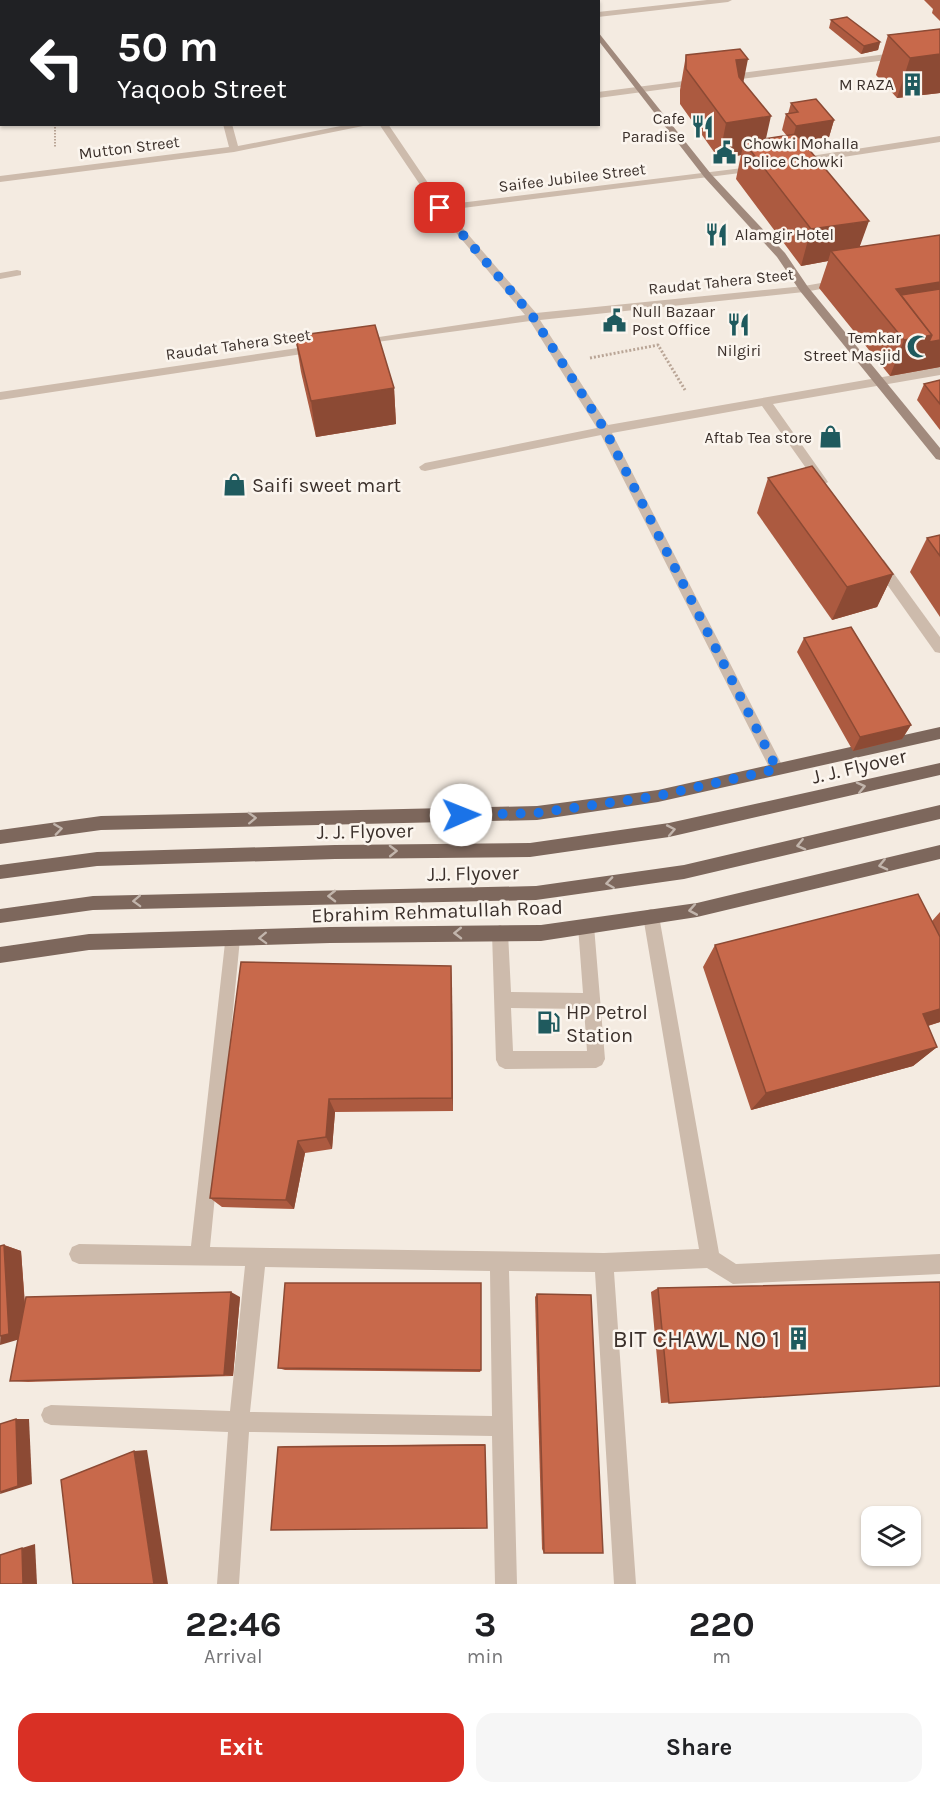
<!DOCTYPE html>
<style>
body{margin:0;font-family:Karla,sans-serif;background:#f6f6f6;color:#202124;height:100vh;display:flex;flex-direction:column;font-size:22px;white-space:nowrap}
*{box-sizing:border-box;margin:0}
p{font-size:20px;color:#757577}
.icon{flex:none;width:33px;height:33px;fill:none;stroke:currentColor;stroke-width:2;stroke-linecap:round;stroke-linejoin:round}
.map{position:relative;height:1584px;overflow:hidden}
.panel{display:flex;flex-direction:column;background:#fff;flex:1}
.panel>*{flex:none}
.top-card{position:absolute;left:0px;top:0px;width:600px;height:126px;box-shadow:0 2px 4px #0004;background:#202124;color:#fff;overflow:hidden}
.controls{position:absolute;left:861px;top:1506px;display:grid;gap:12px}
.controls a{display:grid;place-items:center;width:60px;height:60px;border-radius:12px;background:#fff;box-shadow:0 2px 4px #0004;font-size:30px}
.pin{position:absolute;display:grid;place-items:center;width:51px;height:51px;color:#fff;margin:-26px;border-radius:12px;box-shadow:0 3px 9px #0006}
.me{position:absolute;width:66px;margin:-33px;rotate:89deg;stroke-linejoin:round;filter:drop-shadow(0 0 4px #0008)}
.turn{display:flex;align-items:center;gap:21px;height:126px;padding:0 18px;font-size:27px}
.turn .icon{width:78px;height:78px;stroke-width:2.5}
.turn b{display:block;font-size:42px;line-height:51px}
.eta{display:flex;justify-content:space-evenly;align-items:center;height:102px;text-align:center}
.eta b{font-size:36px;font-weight:700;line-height:42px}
.cta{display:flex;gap:12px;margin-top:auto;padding:12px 18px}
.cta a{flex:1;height:69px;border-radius:18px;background:#d93025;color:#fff;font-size:24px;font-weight:700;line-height:69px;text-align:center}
.cta a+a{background:#f6f6f6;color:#202124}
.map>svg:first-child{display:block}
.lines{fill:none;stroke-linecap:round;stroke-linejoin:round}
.path-far1{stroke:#b9a596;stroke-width:2;stroke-dasharray:1.5 1.5;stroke-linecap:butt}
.path{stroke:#b9a596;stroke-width:3;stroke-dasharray:2 2;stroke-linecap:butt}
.service{fill:#cdbbac;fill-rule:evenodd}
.minor{fill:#cdbbac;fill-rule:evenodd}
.secondary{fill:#a18a7d;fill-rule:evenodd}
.primary{fill:#7d675c;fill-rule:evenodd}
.wall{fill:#ac5a40}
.shaded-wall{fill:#8c4a34}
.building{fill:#c8694b;stroke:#8c4a34;stroke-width:1.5}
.oneway{stroke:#c2b5ac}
.route{stroke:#1a73e8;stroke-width:10;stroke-dasharray:0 18}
.labels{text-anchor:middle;stroke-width:5;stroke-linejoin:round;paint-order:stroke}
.far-poi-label{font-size:16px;fill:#3b302b;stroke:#fbf5ee;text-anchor:end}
.far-street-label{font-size:16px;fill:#3b302b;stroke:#fbf5ee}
.poi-label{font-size:20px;fill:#3b302b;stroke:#fbf5ee;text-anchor:start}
.street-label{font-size:20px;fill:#3b302b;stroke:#fbf5ee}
.near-poi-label{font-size:24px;fill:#3b302b;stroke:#fbf5ee;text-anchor:end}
</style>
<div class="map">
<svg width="940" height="1584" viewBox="0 0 940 1584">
<rect width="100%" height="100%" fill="#f4ebe1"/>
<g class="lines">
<path class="path-far1" d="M 55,124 L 55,148"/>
<path class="path" d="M 590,358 L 658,345 L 685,390"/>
<path class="service" d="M 586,919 L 592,921 L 594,926 L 605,1059 L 602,1065 L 596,1068 L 505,1069 L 499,1066 L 496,1060 L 492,933 L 494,928 L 500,925 L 506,928 L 508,933 L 511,992 L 583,993 L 578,926 L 580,921 ZM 511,1008 L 584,1009 L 587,1051 L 513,1051 Z"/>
<g class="minor">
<path d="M 188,0 L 204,0 L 186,2 Z"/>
<path d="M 360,0 L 368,0 L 359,2 Z"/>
<path d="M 707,0 L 732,0 L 728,2 L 598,17 L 598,12 Z"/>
<rect x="0" y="23" width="2" height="4"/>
<path d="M 940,47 L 940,53 L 726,81 L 722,78 L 726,75 Z"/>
<path d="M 699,79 L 702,80 L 702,84 L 598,98 L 598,92 Z"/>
<rect x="0" y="83" width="2" height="6"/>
<path d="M 223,124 L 232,124 L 238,146 L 351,124 L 373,124 L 234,152 L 0,182 L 0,176 L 229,147 Z"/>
<path d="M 379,124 L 388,124 L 443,205 L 759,166 L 759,170 L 756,171 L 447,210 L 536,313 L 804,286 L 838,280 L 843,283 L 838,286 L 804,292 L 540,320 L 608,425 L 940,367 L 940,375 L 773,404 L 826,479 L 828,482 L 822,486 L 818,485 L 762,406 L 612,433 L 782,765 L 784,769 L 782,773 L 777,775 L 772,773 L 601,435 L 425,471 L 421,470 L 419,467 L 425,463 L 597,428 L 530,321 L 355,345 L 355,341 L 359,340 L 525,315 L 437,210 Z"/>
<path d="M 940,136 L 940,142 L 798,164 L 793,161 L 798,158 Z"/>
<path d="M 17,270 L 21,271 L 21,275 L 0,279 L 0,273 Z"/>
<path d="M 318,345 L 324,349 L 322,351 L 0,400 L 0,392 Z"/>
<path d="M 879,558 L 884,560 L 940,637 L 940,653 L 935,652 L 874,566 L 873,563 Z"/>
<path d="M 651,909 L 657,911 L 659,916 L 719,1253 L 736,1264 L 940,1254 L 940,1274 L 733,1284 L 707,1268 L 614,1272 L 636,1584 L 614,1584 L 595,1272 L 509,1271 L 517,1584 L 495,1584 L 492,1436 L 249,1432 L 239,1584 L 217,1584 L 228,1432 L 51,1425 L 44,1422 L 41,1415 L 44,1408 L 51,1405 L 230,1411 L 245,1266 L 79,1264 L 72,1261 L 69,1254 L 72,1247 L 79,1244 L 191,1246 L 226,934 L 232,931 L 238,934 L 240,939 L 210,1247 L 604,1253 L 699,1249 L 643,916 L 645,911 ZM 265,1267 L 490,1271 L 492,1416 L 250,1412 Z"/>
</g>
<g class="secondary">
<path d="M 567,0 L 576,0 L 577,2 L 568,2 Z"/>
<path d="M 598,32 L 711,174 L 785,253 L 808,287 L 940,448 L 940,460 L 936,459 L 800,291 L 777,257 L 705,178 L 598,40 Z"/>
</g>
<g class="primary">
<path d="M 940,727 L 940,739 L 658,802 L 537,820 L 101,830 L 0,844 L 0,830 L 101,816 L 537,806 L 658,790 Z"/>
<path d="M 940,763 L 940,775 L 669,837 L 530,857 L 335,859 L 97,866 L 0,879 L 0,865 L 97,852 L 335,845 L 530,843 L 669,823 Z"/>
<path d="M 940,805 L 940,819 L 684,879 L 536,900 L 93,910 L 0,923 L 0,909 L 93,896 L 536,886 L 684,865 Z"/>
<path d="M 940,845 L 940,859 L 697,917 L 541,941 L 330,943 L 89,950 L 0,963 L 0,947 L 89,934 L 330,927 L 541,925 L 697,903 Z"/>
</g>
</g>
<g class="wall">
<path d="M 463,0 L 536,0 L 536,2 L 464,2 Z"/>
<path d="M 924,0 L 940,0 L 940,21 L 932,13 L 933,9 Z"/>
<path d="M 831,20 L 880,42 L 878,50 L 861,54 L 829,28 Z"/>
<path d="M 940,29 L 940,93 L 897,98 L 876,75 L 888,35 Z"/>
<path d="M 686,55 L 743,82 L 765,139 L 787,136 L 782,130 L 786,114 L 788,114 L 791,103 L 834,120 L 829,137 L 801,141 L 860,247 L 940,235 L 940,367 L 890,376 L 819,288 L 828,261 L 801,266 L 736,179 L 741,155 L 719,159 L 680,104 L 680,90 Z"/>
<path d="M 295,336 L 394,388 L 396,424 L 316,437 L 301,372 Z"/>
<path d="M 940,380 L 940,430 L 917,400 L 924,384 Z"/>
<path d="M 768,478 L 893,574 L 877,607 L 832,620 L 757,513 Z"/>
<path d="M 940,535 L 940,617 L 910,572 L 927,538 Z"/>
<path d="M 804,638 L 911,725 L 902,739 L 853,751 L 797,652 Z"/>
<path d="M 940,912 L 940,1022 L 928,1026 L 937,1047 L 913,1066 L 751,1110 L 703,967 L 715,945 L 932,921 Z"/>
<path d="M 452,984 L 453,1111 L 335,1112 L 332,1149 L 305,1153 L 294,1209 L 222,1207 L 210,1198 Z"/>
<path d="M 4,1245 L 21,1251 L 25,1304 L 240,1297 L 233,1376 L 28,1382 L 10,1381 L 18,1339 Z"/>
<path d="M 658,1288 L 940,1386 L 661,1403 L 651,1292 Z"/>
<path d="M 537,1294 L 544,1553 L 542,1549 L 535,1297 Z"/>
<path d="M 278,1368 L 481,1370 L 480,1372 L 285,1370 Z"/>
<path d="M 485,1444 L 485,1445 L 278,1447 L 285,1446 Z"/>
</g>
<g class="shaded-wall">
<path d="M 18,0 L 31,0 L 31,2 L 9,2 Z"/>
<path d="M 492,0 L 536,0 L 536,2 L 477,2 Z"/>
<path d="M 0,3 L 2,3 L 2,19 L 0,20 Z"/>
<path d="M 880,42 L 878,50 L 861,54 L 864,46 Z"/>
<path d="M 940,54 L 940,93 L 897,98 L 910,58 Z"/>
<path d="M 748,59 L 741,94 L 736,60 Z"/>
<path d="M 771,116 L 763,152 L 744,142 L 741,155 L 719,159 L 726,123 Z"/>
<path d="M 834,120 L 829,137 L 792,142 L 796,126 Z"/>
<path d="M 869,221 L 856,257 L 831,251 L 828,261 L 801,266 L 811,229 Z"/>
<path d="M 940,282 L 940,315 L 912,320 L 896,289 Z"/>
<path d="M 932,335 L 940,340 L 940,367 L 890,376 L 904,340 Z"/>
<path d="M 394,388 L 396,424 L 316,437 L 311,401 Z"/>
<path d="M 893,574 L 877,607 L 832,620 L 847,587 Z"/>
<path d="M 911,725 L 902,739 L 853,751 L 860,737 Z"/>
<path d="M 451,966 L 452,984 L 453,1111 L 452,1098 Z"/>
<path d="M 940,1009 L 940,1022 L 900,1034 L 923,1014 Z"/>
<path d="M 937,1047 L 913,1066 L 751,1110 L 766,1093 Z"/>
<path d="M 329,1099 L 335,1112 L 332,1149 L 326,1137 Z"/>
<path d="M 298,1141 L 305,1153 L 294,1209 L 286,1200 Z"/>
<path d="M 4,1245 L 21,1251 L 27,1337 L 0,1345 Z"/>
<path d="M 231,1292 L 240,1297 L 233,1376 L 224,1375 Z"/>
<path d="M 16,1419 L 29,1419 L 32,1484 L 0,1494 Z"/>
<path d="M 147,1450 L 168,1584 L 154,1584 L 134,1451 Z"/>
<path d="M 35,1544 L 37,1584 L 23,1584 L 22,1548 Z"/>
</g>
<g class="building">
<path d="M 0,0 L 18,0 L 2,2 L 2,3 L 0,3 Z"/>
<path d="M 135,0 L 176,0 L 176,2 L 124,2 Z"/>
<path d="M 429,0 L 437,0 L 438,2 L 430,2 Z"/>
<path d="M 471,0 L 492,0 L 477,2 L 472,2 Z"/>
<path d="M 847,17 L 880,42 L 864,46 L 831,20 Z"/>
<path d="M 940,29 L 940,54 L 910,58 L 888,35 Z"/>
<path d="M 740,49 L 748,59 L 736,60 L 739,77 L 771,116 L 726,123 L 686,69 L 686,55 Z"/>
<path d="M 816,99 L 834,120 L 796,126 L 786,114 L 798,112 L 791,103 Z"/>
<path d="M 796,134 L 869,221 L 811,229 L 744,142 Z"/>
<path d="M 940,235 L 940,282 L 896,289 L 932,335 L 904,340 L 831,251 Z"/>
<path d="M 940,289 L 940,340 L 929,342 L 932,335 L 901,295 Z"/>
<path d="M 375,325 L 394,388 L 311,401 L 295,336 Z"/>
<path d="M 940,380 L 940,404 L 924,384 Z"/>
<path d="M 812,466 L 893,574 L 847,587 L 768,478 Z"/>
<path d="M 940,535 L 940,556 L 927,538 Z"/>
<path d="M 851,627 L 911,725 L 860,737 L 804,638 Z"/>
<path d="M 918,894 L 940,937 L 940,1009 L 923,1014 L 937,1047 L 766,1093 L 715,945 Z"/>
<path d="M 241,962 L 451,966 L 452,1098 L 329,1099 L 326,1137 L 298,1141 L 286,1200 L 210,1198 Z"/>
<path d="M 4,1245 L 9,1334 L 0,1336 L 0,1246 Z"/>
<path d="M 940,1282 L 940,1386 L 669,1403 L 658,1288 Z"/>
<path d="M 285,1283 L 481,1283 L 481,1370 L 278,1368 Z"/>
<path d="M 231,1292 L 224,1375 L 10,1381 L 26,1297 Z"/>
<path d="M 537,1294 L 591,1295 L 603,1553 L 544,1553 Z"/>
<path d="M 16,1419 L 18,1486 L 0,1492 L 0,1424 Z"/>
<path d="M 485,1445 L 487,1528 L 271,1530 L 278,1447 Z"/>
<path d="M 134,1451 L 154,1584 L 73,1584 L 61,1480 Z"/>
<path d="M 22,1548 L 23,1584 L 0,1584 L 0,1555 Z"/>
</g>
<defs><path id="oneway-chevron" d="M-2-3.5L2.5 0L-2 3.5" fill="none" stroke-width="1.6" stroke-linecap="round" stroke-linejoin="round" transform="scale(1.5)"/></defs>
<g class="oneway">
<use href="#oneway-chevron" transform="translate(861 787) rotate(-13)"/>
<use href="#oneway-chevron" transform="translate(252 818) rotate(-2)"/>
<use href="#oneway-chevron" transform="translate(58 829) rotate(-8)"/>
<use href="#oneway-chevron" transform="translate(671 830) rotate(-11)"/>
<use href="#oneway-chevron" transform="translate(801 845) rotate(167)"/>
<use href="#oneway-chevron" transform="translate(393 851) rotate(-1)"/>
<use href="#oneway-chevron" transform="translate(883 865) rotate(167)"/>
<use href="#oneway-chevron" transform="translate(610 883) rotate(172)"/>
<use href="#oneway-chevron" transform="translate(332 896) rotate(179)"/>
<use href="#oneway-chevron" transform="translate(137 901) rotate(178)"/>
<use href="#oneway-chevron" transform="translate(693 910) rotate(170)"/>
<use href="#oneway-chevron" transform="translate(458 933) rotate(179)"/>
<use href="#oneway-chevron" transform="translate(263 938) rotate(178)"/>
</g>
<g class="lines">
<path class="route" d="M 440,208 L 533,317 L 605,430 L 777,769 L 658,796 L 537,813 L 461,815"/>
</g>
<defs>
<symbol id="building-bare" viewBox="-9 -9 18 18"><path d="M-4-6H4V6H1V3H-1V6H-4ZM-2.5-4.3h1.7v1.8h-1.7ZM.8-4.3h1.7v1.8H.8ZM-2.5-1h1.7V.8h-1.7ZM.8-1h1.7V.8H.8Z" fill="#1f5a5e" stroke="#fbf5ee" stroke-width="2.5" paint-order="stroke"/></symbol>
<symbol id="restaurant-bare" viewBox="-9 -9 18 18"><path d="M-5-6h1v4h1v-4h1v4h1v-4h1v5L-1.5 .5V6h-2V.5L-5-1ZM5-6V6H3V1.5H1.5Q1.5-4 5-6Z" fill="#1f5a5e" stroke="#fbf5ee" stroke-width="2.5" paint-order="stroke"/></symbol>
<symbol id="civic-bare" viewBox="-9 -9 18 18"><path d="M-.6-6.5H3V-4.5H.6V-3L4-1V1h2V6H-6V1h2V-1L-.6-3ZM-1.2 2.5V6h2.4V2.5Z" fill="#1f5a5e" stroke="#fbf5ee" stroke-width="2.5" paint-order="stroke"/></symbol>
<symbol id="mosque-bare" viewBox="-9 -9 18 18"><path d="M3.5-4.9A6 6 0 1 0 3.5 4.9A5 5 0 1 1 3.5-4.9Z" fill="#1f5a5e" stroke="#fbf5ee" stroke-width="2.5" paint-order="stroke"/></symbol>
<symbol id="shop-bare" viewBox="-9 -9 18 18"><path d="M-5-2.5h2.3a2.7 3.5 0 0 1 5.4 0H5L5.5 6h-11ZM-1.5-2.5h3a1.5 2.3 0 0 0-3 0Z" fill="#1f5a5e" stroke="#fbf5ee" stroke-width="2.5" paint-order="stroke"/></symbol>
<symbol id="fuel-bare" viewBox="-9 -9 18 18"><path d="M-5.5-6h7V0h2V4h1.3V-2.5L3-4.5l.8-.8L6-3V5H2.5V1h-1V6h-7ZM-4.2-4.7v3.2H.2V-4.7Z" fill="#1f5a5e" stroke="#fbf5ee" stroke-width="2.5" paint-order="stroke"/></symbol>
</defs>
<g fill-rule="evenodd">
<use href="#building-bare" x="896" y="68" width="33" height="33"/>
<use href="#restaurant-bare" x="686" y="110" width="33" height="33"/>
<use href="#civic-bare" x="708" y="136" width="33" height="33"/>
<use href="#restaurant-bare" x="700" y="218" width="33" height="33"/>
<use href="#civic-bare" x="598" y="304" width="33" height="33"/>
<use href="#restaurant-bare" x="722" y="308" width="33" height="33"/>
<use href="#mosque-bare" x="902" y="330" width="33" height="33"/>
<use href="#shop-bare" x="814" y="420" width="33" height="33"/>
<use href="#shop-bare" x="218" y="468" width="33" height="33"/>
<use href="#fuel-bare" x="532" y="1006" width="33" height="33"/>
<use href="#building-bare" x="782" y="1322" width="33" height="33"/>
</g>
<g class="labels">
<g class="far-poi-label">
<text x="894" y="90">M RAZA</text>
<text x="685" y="124">Cafe<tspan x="685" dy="18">Paradise</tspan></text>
<text x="743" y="149" text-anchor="start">Chowki Mohalla<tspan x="743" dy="18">Police Chowki</tspan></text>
<text x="735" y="240" text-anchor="start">Alamgir Hotel</text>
<text x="632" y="317" text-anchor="start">Null Bazaar<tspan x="632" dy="18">Post Office</tspan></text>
<text x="901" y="343">Temkar<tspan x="901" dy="18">Street Masjid</tspan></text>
<text x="739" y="356" text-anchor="middle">Nilgiri</text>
<text x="812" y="443">Aftab Tea store</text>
</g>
<g class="far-street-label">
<text transform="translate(129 147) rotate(-7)" y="6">Mutton Street</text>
<text transform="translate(572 177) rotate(-7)" y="6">Saifee Jubilee Street</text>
<text transform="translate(721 281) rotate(-6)" y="6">Raudat Tahera Steet</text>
<text transform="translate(238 344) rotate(-8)" y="6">Raudat Tahera Steet</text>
</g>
<g class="poi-label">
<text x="252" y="492">Saifi sweet mart</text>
<text x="566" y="1019">HP Petrol<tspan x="566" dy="23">Station</tspan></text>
</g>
<g class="street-label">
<text transform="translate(859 766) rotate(-13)" y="7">J. J. Flyover</text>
<text transform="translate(365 831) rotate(-1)" y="7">J. J. Flyover</text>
<text transform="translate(473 873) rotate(-1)" y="7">J.J. Flyover</text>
<text transform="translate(437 911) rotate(-2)" y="7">Ebrahim Rehmatullah Road</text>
</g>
<g class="near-poi-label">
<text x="780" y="1347">BIT CHAWL NO 1</text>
</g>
</g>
</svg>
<div class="controls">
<a><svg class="icon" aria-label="layers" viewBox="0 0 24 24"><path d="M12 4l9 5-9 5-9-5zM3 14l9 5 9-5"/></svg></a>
</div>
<div class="pin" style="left:440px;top:208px;background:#d93025"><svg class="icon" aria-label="arrive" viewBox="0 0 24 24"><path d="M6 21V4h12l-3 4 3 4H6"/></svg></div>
<svg class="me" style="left:461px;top:815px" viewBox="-20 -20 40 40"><circle r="19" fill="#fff"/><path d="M0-13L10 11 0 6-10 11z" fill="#1a73e8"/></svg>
<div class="top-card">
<div class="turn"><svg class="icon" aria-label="left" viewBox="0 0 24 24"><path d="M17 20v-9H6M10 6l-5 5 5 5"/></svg><div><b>50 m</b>Yaqoob Street</div></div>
</div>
</div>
<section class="panel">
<div class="eta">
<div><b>22:46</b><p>Arrival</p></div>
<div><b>3</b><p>min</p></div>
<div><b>220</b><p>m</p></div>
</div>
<div class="cta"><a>Exit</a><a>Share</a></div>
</section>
